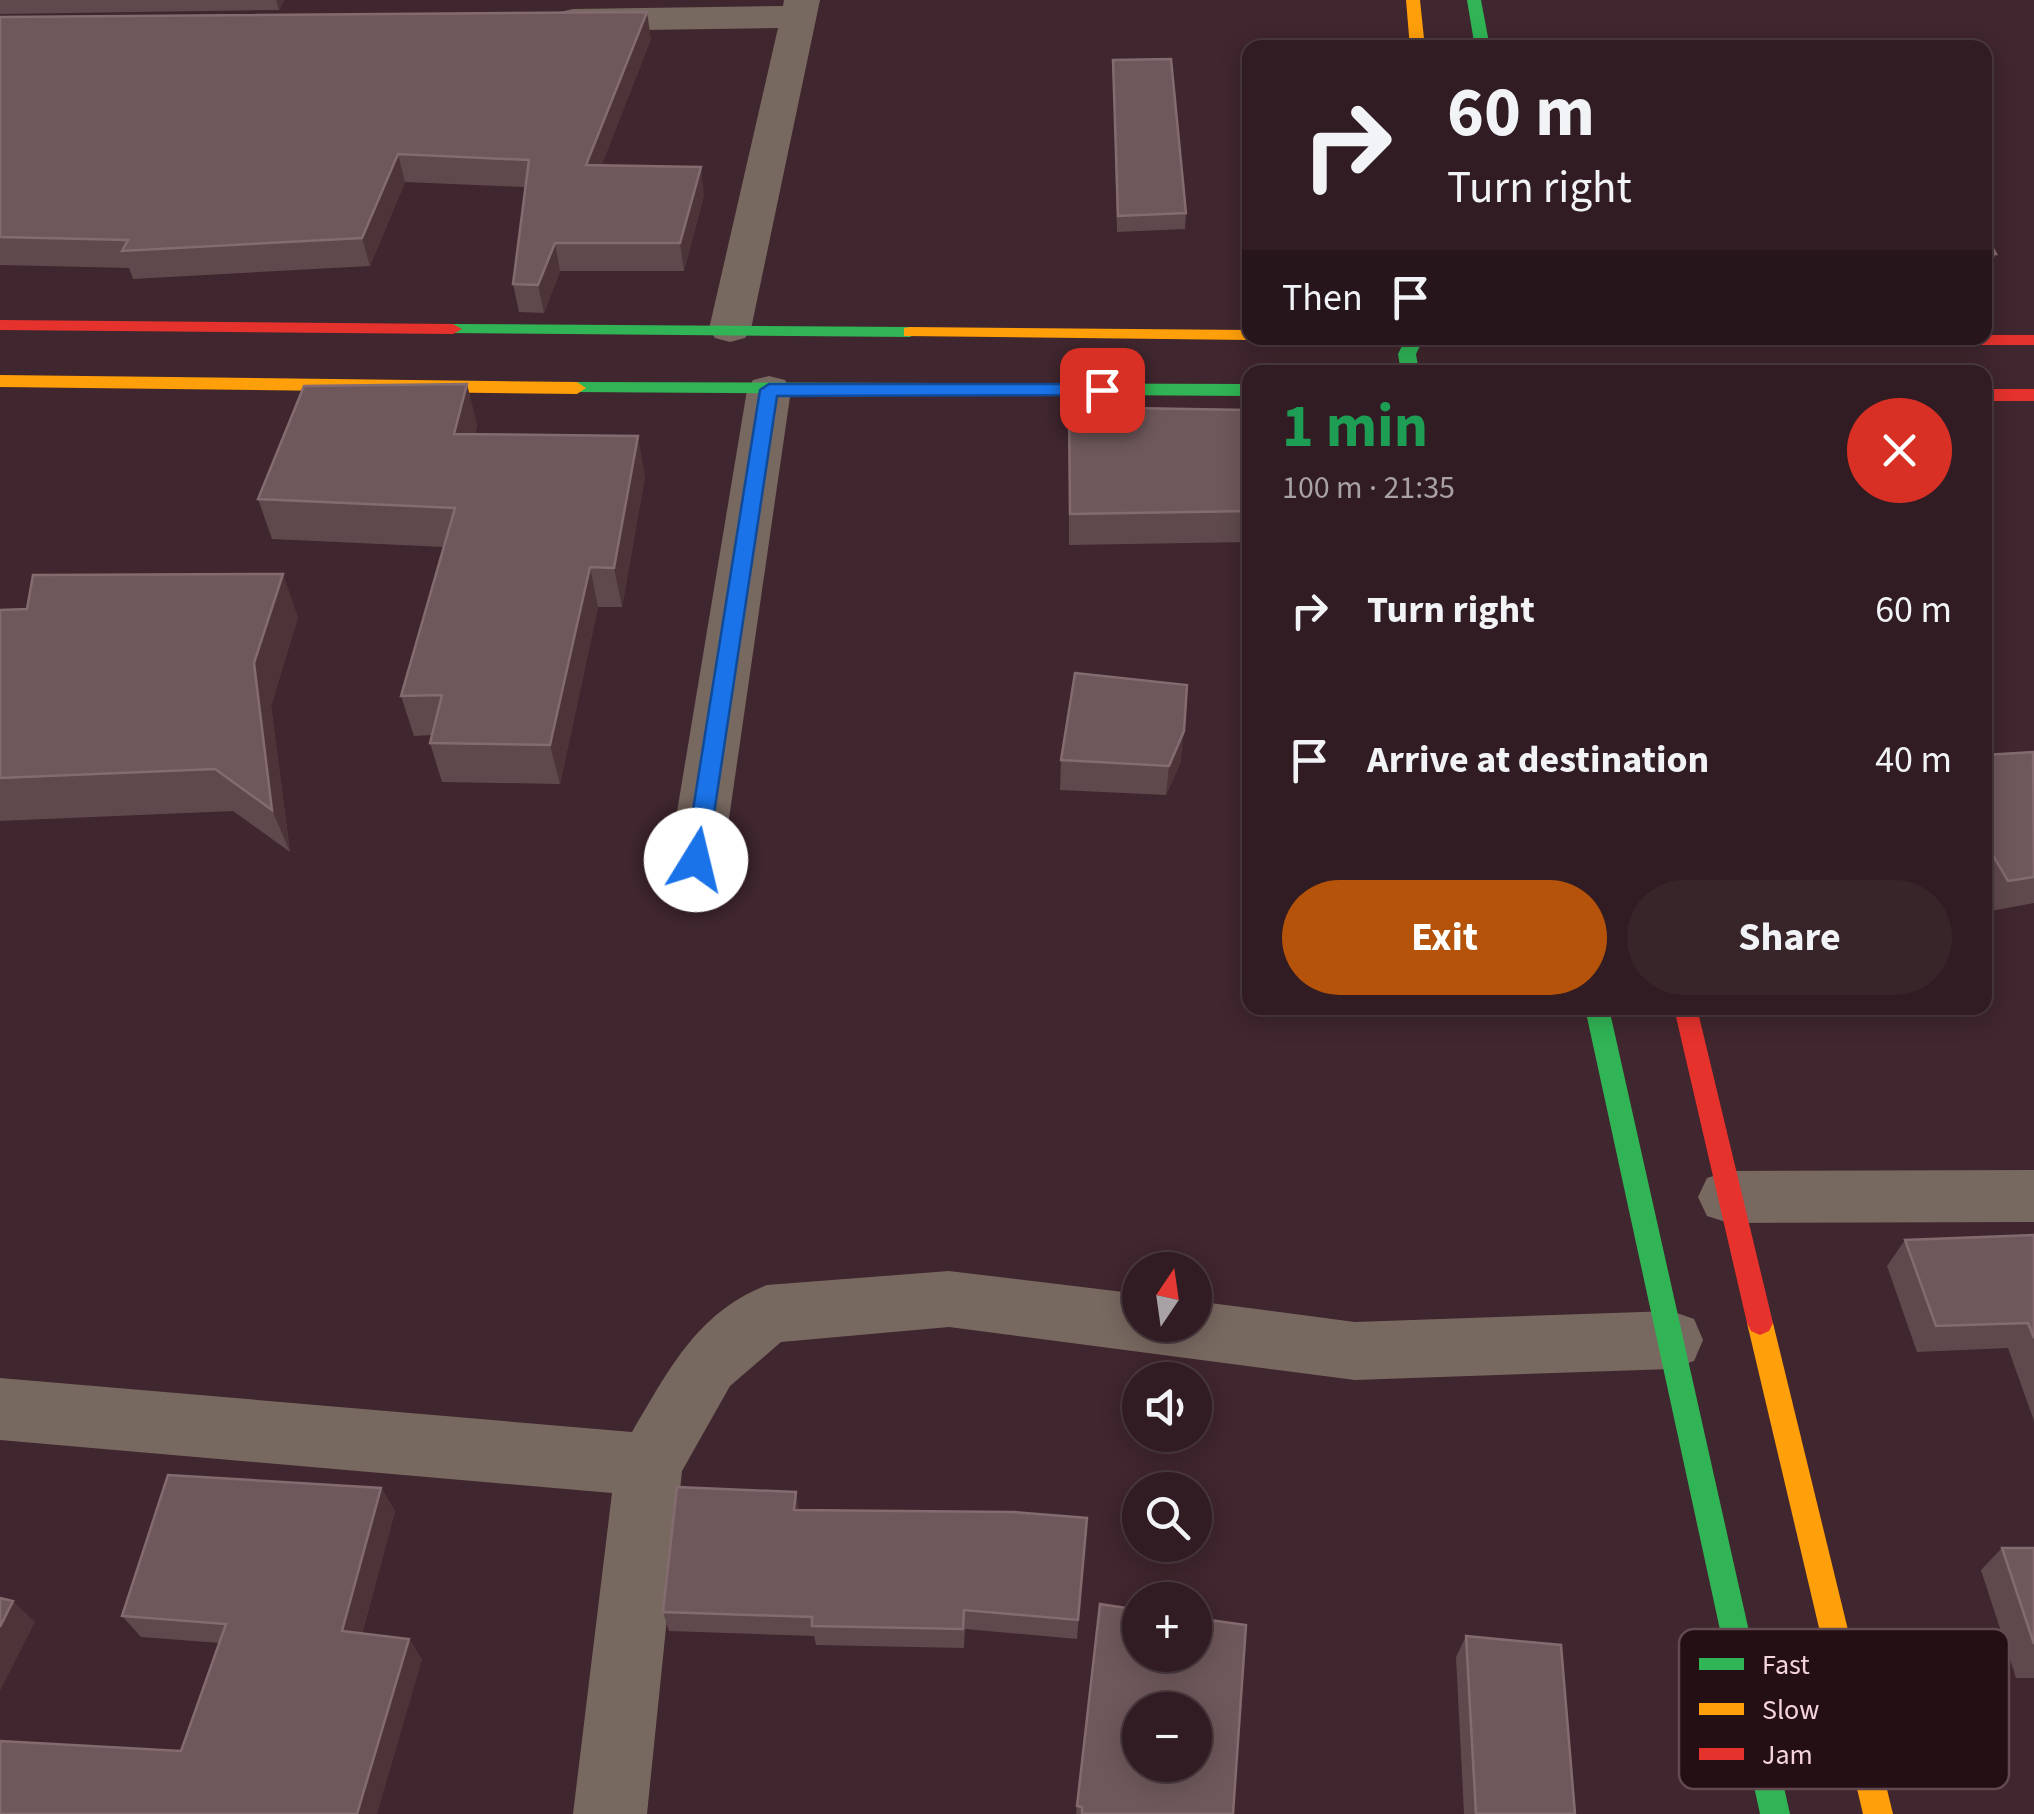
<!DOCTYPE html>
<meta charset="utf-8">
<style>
body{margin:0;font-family:"Source Sans 3",sans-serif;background:#38252a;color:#f1f3f6;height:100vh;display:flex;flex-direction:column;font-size:38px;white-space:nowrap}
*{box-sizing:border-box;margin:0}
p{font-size:32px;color:#a8a1a5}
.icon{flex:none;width:55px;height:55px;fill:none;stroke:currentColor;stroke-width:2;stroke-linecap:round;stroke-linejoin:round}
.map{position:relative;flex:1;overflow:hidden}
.side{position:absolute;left:1242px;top:365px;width:750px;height:650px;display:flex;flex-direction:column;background:#301c22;border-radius:20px;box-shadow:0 5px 25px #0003,0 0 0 2px #4b3a40}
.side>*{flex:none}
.guide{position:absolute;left:1242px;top:40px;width:750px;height:305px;border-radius:20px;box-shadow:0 5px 25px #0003,0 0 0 2px #4b3a40;background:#301c22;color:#f1f3f6;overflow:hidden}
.needle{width:65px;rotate:13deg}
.tools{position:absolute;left:1122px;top:1252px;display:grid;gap:20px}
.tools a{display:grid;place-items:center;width:90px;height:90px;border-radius:50%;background:#301c22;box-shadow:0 5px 25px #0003,0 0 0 2px #4b3a40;font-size:50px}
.pin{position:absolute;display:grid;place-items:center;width:85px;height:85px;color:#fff;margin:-42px;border-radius:20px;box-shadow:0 5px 15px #0006}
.me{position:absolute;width:110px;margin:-55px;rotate:9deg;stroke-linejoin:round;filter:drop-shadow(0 0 8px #0008)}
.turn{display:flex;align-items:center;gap:35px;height:210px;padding:0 40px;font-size:45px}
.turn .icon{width:130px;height:130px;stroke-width:2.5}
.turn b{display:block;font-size:70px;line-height:85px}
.then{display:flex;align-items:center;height:95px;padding:0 40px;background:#0003;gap:20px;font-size:38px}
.round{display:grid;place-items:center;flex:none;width:105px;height:105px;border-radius:52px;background:#38252a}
.summary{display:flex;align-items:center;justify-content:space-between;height:170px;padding:0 40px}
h1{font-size:60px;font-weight:700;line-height:75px;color:#1e9e55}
.cta{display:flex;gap:20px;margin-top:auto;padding:20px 40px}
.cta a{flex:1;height:115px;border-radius:60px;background:#b45309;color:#fff;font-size:40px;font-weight:700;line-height:115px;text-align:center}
.cta a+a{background:#38252a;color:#f1f3f6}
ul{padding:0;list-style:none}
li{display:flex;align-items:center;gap:30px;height:150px;padding:0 40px}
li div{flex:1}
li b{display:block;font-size:38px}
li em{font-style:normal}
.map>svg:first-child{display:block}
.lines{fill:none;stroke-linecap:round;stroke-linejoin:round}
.street{fill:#786960;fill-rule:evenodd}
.fast{fill:#30b455;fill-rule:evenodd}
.slow{fill:#ff9f0a;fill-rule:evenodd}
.jam{fill:#e5322d;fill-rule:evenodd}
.wall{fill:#5f494c}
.shaded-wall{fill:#4c3439}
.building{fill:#6f585b;stroke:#846b6f;stroke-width:2.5;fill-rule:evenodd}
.route{fill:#1a73e8;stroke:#114b97;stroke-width:2.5}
.key{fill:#240f14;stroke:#634a50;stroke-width:2.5}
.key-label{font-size:28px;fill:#f5d5db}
</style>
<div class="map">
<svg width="2034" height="1814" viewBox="0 0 2034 1814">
<rect width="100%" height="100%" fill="#40262e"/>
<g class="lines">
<g class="street">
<path d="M 784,0 L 820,0 L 751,329 L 745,338 L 730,342 L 715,338 L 709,329 L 778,28 L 573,31 L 560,28 L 555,20 L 560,12 L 573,9 L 783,6 Z"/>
<path d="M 769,376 L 785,380 L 791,390 L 723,860 L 715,875 L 696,881 L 677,875 L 669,860 L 747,390 L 753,380 Z"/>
<path d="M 2034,1170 L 2034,1222 L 1729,1223 L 1707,1216 L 1698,1197 L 1707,1178 L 1729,1171 Z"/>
<path d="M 949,1271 L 1140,1294 L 1140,1325 L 1195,1325 L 1195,1301 L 1355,1322 L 1671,1311 L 1694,1319 L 1703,1340 L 1694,1361 L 1671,1369 L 1355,1380 L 949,1327 L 781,1342 L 730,1386 L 682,1471 L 647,1814 L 573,1814 L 612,1493 L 0,1440 L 0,1378 L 632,1432 C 668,1371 697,1312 767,1285 Z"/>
</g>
<g class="fast">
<path d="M 1467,0 L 1481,0 L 1490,48 L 1475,48 Z"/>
<path d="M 453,324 L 910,327 L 919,332 L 910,337 L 447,333 L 447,325 Z"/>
<path d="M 1406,338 L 1424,338 L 1416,354 L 1419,372 L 1401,372 L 1398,354 Z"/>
<path d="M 577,382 L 1250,384 L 1250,396 L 571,392 L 568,388 Z"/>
<path d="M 1585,1008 L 1609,1008 L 1790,1814 L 1760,1814 Z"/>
</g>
<g class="slow">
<path d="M 1406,0 L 1420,0 L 1425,48 L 1410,48 Z"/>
<path d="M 910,327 L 1250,330 L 1250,338 L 1257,338 L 1250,340 L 904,336 L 904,328 Z"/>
<path d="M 0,375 L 577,382 L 586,388 L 577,394 L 0,387 Z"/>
<path d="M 1760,1311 L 1769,1315 L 1773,1323 L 1893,1814 L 1863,1814 L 1747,1323 L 1751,1315 Z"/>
</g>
<g class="jam">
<path d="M 0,320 L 453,324 L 462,329 L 453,334 L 0,330 Z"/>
<path d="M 1985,335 L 2034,335 L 2034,345 L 1561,345 L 1552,340 Z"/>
<rect x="1985" y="389" width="49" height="12"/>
<path d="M 1674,1008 L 1697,1008 L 1773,1323 L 1769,1331 L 1760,1335 L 1751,1331 L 1747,1323 Z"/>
</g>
</g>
<g class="wall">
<path d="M 0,0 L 284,0 L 279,10 L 0,14 Z"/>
<path d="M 0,17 L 651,39 L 601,166 L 704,195 L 684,271 L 560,271 L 544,313 L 519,312 L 513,284 L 525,187 L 405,182 L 370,266 L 133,279 L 129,268 L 0,265 Z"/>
<path d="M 1113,60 L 1186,213 L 1185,229 L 1117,232 Z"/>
<path d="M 1985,234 L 1996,254 L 1985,279 Z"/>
<path d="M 1069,407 L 1250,421 L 1250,542 L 1069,545 Z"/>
<path d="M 477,424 L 475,434 L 645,476 L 622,607 L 598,607 L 560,784 L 442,782 L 430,743 L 432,735 L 414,736 L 401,696 L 444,547 L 272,539 L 258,499 Z"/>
<path d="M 0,610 L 298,617 L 271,706 L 290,852 L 233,811 L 0,821 Z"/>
<path d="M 2034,754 L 2034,903 L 1991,911 L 1985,900 L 1985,755 Z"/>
<path d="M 1061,760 L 1181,761 L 1166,795 L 1060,790 Z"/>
<path d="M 2034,1235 L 2034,1421 L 2008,1348 L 1917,1352 L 1887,1266 L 1905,1240 Z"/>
<path d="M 381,1488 L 395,1511 L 362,1634 L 409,1639 L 422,1660 L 181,1751 L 220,1643 L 141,1637 L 122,1616 Z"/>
<path d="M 800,1510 L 1087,1518 L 1077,1639 L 965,1629 L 964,1648 L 816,1645 L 814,1636 L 669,1631 L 663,1612 Z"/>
<path d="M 2002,1548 L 2034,1548 L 2034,1678 L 2016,1678 L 1981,1570 Z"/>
<path d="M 1100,1604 L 1233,1814 L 1076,1814 Z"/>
<path d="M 1466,1636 L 1575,1814 L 1464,1814 L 1456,1657 Z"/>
</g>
<g class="shaded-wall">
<path d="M 276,0 L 284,0 L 279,10 Z"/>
<path d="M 647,12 L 651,39 L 591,193 L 586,165 Z"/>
<path d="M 398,154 L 405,182 L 370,266 L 362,238 Z"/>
<path d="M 701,167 L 704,195 L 684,271 L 680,243 Z"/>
<path d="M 555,243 L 560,271 L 544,313 L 538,285 Z"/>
<path d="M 467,384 L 477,424 L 465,474 L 454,434 Z"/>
<path d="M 638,436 L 645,476 L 622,607 L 614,568 Z"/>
<path d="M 590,567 L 598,607 L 560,784 L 550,745 Z"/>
<path d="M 283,574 L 298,617 L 271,706 L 290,852 L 272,810 L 254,663 Z"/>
<path d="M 1184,731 L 1181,761 L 1166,795 L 1169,766 Z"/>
<path d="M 381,1488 L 395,1511 L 357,1652 L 342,1631 Z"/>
<path d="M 796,1492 L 800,1512 L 794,1510 Z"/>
<path d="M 13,1601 L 35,1622 L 0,1691 L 0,1627 Z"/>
<path d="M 409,1639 L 422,1660 L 377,1814 L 357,1814 Z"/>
</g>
<g class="building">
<path d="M 647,12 L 586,165 L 701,167 L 680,243 L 555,243 L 538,285 L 513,284 L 529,160 L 398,154 L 362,238 L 122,251 L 128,240 L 0,237 L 0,17 Z"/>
<path d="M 1171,59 L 1186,213 L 1118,216 L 1113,60 Z"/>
<path d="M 1985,234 L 1996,254 L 1985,254 Z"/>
<path d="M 467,384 L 454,434 L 638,436 L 614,568 L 590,567 L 550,745 L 430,743 L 442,695 L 401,696 L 455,508 L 258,499 L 304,386 Z"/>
<path d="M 1069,407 L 1248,410 L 1250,421 L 1250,511 L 1070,514 Z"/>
<path d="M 283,574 L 254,663 L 272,810 L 215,769 L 0,778 L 0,610 L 27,609 L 33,575 Z"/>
<path d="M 1075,673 L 1187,685 L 1184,731 L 1169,766 L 1061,760 Z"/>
<path d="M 2033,752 L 2034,877 L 2008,881 L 1985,842 L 1985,755 Z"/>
<path d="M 2034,1235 L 2034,1338 L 2028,1323 L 1936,1326 L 1905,1240 Z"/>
<path d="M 168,1475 L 381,1488 L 342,1631 L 409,1639 L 357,1814 L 0,1814 L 0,1741 L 181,1751 L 226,1624 L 122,1616 Z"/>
<path d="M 677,1487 L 796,1492 L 794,1510 L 1014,1512 L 1087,1518 L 1078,1620 L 964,1610 L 963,1629 L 812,1626 L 812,1617 L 663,1612 Z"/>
<path d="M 2002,1548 L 2034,1548 L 2034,1644 Z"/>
<path d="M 0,1598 L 13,1601 L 0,1627 Z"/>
<path d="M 1100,1604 L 1140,1610 L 1140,1655 L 1195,1655 L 1195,1618 L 1246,1625 L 1233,1814 L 1082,1814 L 1082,1807 L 1077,1806 ZM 1140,1710 L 1195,1710 L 1195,1765 L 1140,1765 Z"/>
<path d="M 1466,1636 L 1561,1645 L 1575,1814 L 1476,1814 Z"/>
</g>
<path class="route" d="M 769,384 L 1102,384 L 1111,390 L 1102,395 L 777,396 L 707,860 L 696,869 L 685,860 L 760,390 Z"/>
<rect x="1679" y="1629" width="330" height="160" rx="15" class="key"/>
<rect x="1699" y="1658" width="45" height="12" fill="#30b455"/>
<rect x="1699" y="1703" width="45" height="12" fill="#ff9f0a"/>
<rect x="1699" y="1748" width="45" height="12" fill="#e5322d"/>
<g class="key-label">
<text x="1762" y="1674">Fast</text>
<text x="1762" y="1719">Slow</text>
<text x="1762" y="1764">Jam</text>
</g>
</svg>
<div class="tools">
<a><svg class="needle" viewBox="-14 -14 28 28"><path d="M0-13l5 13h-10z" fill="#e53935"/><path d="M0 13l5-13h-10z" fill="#a8a1a5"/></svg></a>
<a><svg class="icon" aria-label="sound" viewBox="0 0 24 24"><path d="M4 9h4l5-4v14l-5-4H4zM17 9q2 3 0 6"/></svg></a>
<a><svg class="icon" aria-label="search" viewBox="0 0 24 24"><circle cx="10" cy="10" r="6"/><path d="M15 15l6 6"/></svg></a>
<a>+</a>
<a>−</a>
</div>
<div class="pin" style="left:1102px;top:390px;background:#d93025"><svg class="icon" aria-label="arrive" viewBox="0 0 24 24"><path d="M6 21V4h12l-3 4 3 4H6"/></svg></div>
<svg class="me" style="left:696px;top:860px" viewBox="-20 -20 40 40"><circle r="19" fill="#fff"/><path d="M0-13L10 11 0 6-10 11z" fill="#1a73e8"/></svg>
<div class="guide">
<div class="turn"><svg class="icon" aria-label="right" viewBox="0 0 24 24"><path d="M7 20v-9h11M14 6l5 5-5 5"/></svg><div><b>60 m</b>Turn right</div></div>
<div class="then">Then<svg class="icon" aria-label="arrive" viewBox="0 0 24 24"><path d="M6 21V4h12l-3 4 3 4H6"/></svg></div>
</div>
<section class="side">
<div class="summary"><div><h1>1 min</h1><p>100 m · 21:35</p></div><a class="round" style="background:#d93025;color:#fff"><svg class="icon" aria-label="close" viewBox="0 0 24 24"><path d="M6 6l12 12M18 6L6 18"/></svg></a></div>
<ul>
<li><svg class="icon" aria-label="right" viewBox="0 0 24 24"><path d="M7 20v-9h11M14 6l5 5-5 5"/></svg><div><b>Turn right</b></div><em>60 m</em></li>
<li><svg class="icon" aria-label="arrive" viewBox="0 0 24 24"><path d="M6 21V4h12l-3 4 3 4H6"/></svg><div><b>Arrive at destination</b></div><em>40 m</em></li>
</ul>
<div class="cta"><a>Exit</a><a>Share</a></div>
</section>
</div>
